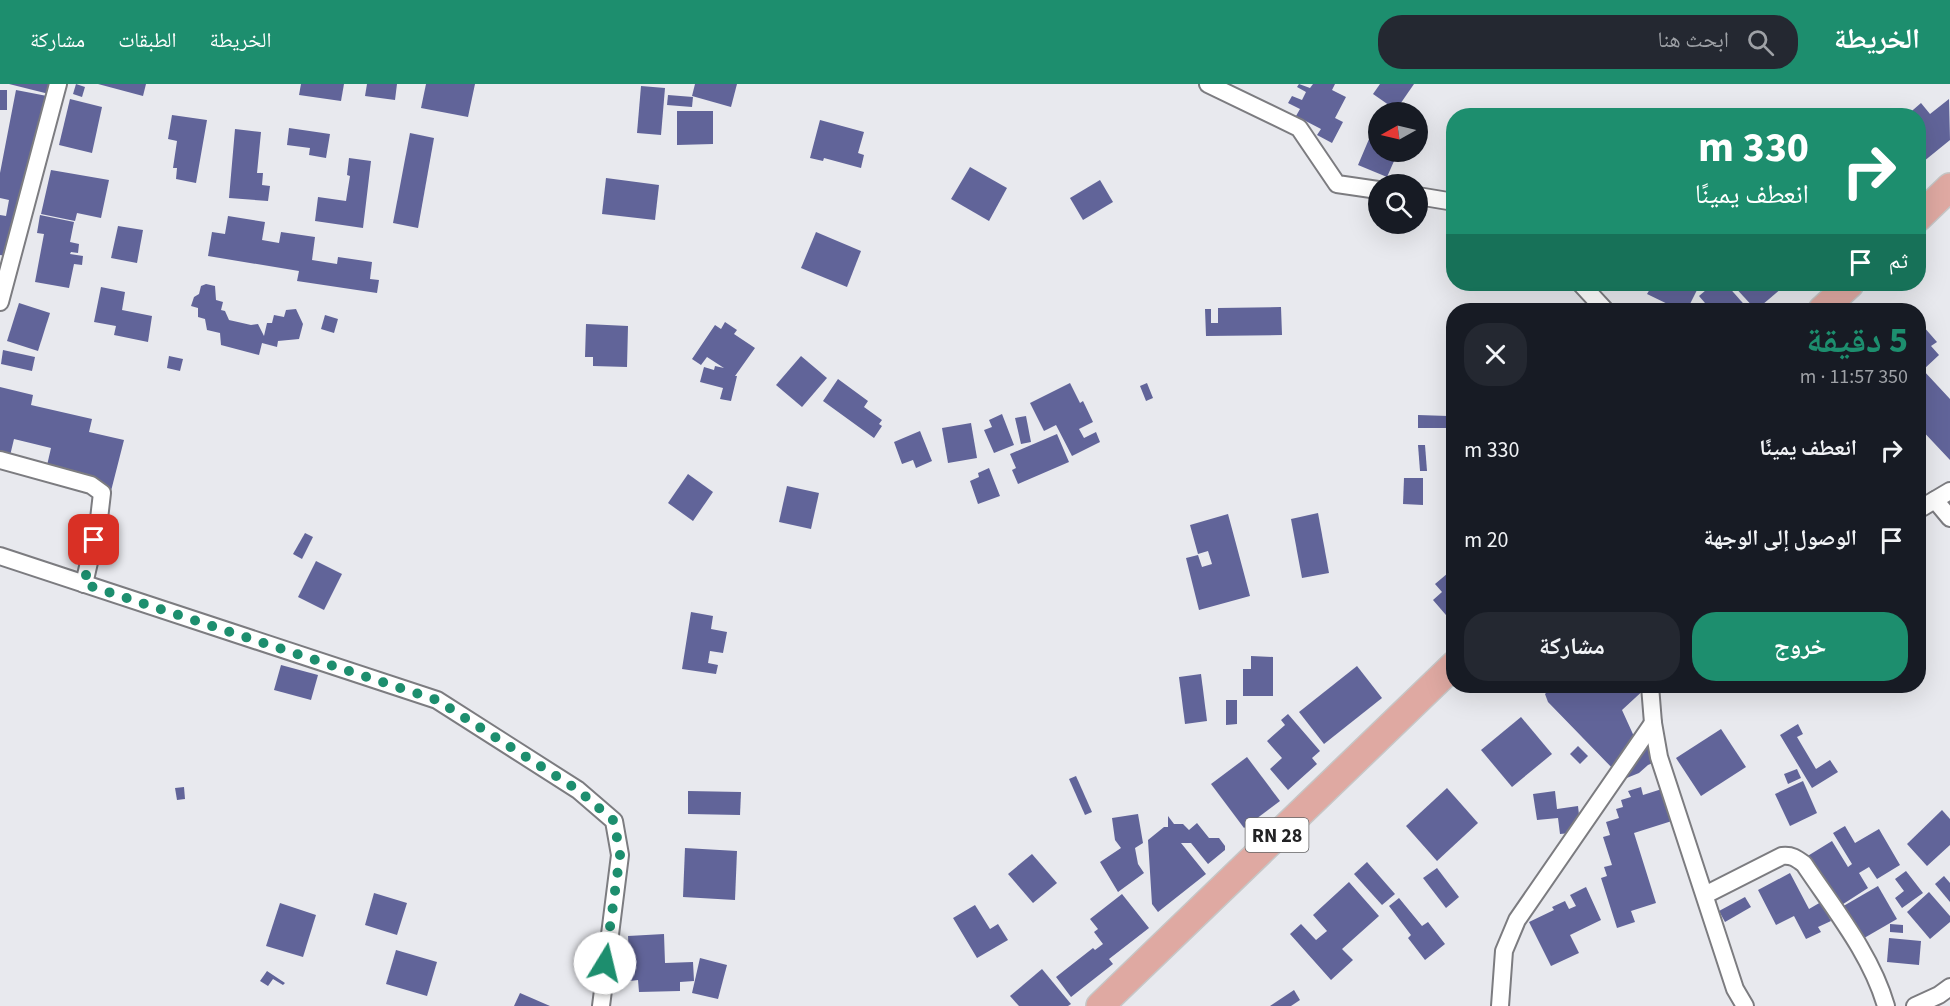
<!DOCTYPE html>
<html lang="ar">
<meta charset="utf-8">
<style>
body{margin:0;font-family:"Source Sans 3","Noto Naskh Arabic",sans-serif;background:#242831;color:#f1f3f6;direction:rtl;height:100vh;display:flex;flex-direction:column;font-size:22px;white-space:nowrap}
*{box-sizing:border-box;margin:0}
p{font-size:20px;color:#9ea1a6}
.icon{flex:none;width:33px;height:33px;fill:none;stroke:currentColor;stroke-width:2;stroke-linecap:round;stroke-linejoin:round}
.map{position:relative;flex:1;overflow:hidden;direction:ltr}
.drawer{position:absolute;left:1446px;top:219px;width:480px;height:390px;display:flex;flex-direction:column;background:#171b24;border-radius:24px;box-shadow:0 6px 24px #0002;direction:rtl}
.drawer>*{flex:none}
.guide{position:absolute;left:1446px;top:24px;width:480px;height:183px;border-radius:24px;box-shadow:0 6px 24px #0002;direction:rtl;background:#1d8e6e;color:#fff;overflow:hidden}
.needle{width:39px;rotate:262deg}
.controls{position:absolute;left:1368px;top:18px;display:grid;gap:12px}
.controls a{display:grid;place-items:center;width:60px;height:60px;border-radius:50%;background:#171b24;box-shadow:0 6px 24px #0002;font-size:30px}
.pin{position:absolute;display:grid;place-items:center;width:51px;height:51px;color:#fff;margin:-26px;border-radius:12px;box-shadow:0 3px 9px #0006}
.me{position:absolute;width:66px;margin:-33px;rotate:9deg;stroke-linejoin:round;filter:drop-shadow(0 0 4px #0008)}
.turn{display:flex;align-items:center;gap:21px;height:126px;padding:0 18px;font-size:27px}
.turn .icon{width:78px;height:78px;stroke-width:2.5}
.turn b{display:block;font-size:42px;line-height:51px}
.then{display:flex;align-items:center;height:57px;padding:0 18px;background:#0003;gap:12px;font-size:22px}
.round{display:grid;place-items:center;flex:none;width:63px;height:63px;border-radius:24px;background:#242831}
.overview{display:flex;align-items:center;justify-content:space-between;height:102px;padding:0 18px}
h1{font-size:36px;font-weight:700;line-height:45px;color:#1d8e6e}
.button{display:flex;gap:12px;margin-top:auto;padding:12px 18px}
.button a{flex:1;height:69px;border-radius:24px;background:#1d8e6e;color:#fff;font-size:24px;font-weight:700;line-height:69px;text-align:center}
.button a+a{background:#242831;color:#f1f3f6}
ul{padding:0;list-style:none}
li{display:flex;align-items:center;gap:18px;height:90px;padding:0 18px}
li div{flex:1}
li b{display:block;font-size:22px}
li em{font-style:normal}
header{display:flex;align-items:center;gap:36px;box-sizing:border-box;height:84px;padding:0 30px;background:#1d8e6e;color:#fff}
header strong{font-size:28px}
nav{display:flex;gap:33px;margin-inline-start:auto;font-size:21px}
.search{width:420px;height:54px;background:#242831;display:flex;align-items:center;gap:15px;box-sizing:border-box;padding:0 21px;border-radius:24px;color:#9ea1a6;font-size:22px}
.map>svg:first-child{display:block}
.building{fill:#616499}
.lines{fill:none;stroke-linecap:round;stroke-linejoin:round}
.street-casing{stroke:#7c7c80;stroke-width:20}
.primary-casing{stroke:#c6c6c6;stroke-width:30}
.street{stroke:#fff;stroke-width:16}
.primary{stroke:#dfa9a2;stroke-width:27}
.route{stroke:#1d8e6e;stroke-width:10;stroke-dasharray:0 18}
.labels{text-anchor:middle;stroke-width:6;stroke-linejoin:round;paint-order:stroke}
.shield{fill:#fff;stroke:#646466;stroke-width:1.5}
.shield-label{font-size:20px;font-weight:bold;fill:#222224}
</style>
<header>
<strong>الخريطة</strong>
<div class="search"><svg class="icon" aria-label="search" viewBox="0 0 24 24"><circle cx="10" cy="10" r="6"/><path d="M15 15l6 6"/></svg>ابحث هنا</div>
<nav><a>الخريطة</a><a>الطبقات</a><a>مشاركة</a></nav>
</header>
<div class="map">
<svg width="1950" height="922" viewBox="0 0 1950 922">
<rect width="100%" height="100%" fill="#e8e9ee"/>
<g class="building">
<path d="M 9,0 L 55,0 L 53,11 Z"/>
<path d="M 76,0 L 85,3 L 82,13 L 73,10 Z"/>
<path d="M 98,0 L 146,0 L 143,12 Z"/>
<path d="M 301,0 L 344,0 L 341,17 L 299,11 Z"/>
<path d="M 367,0 L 397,0 L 395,16 L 365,12 Z"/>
<path d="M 426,0 L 475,0 L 468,33 L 421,24 Z"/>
<path d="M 695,0 L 737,0 L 731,23 L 692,12 Z"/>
<path d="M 1299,0 L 1310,4 L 1313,0 L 1335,0 L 1332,6 L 1346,13 L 1335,34 L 1343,38 L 1332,59 L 1317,51 L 1321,45 L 1296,32 L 1300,25 L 1288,19 L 1292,12 L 1302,16 L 1306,8 L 1297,3 Z"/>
<path d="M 1380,0 L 1414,0 L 1396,26 L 1373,10 Z"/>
<path d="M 641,2 L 665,4 L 661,51 L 637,49 Z"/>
<rect x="0" y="6" width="7" height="20"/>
<path d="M 16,6 L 47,12 L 12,173 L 0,171 L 0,131 L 6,132 L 9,116 L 0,114 L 0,89 Z"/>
<path d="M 668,11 L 693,13 L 692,23 L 667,21 Z"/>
<path d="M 70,15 L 102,23 L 92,69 L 59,61 Z"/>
<path d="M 1949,15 L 1950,56 L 1918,82 L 1918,32 L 1906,32 L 1921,19 L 1930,30 Z"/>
<path d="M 677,27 L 713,27 L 713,60 L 677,61 Z"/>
<path d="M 172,31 L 207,36 L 196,99 L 176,95 L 177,84 L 173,84 L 177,57 L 168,55 Z"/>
<path d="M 820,36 L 864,48 L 858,69 L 864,71 L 861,84 L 824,74 L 823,77 L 810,74 Z"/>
<path d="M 289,44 L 330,50 L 326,74 L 309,71 L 310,64 L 287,61 Z"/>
<path d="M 235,45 L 261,48 L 257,89 L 263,89 L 262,101 L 270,102 L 268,117 L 229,114 Z"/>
<path d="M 1372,48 L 1378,51 L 1378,68 L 1398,68 L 1387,93 L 1358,81 Z"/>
<path d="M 410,49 L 434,54 L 418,144 L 393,139 Z"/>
<path d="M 349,74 L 371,77 L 363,144 L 315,137 L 318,113 L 346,117 L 350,92 L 347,91 Z"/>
<path d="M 970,83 L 1007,104 L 989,137 L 951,115 Z"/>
<path d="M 51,86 L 109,96 L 101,134 L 77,129 L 75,137 L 41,130 Z"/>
<path d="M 606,94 L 659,101 L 655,136 L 602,130 Z"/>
<path d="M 1100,96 L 1113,118 L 1083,136 L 1070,114 Z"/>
<path d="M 40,131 L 74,138 L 70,158 L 79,160 L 78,169 L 71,168 L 70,170 L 83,172 L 82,181 L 74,180 L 69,204 L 35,198 L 44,150 L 37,149 Z"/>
<path d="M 228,132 L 265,138 L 262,156 L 279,159 L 281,148 L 315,153 L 312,176 L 337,180 L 338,173 L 372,178 L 370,195 L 379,196 L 377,209 L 297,197 L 299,187 L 208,172 L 212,148 L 225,150 Z"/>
<path d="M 118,142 L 143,146 L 137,179 L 111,174 Z"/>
<path d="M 816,148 L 861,167 L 847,203 L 801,184 Z"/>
<path d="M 206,200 L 215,202 L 216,216 L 223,218 L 221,226 L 225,227 L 229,236 L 251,241 L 258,240 L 264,252 L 267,239 L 272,239 L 274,231 L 284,233 L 286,226 L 296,225 L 303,240 L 299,255 L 278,257 L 277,263 L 262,259 L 259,271 L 221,261 L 220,249 L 207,246 L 205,235 L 198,233 L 198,224 L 191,222 L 194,213 L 199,210 L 201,202 Z"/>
<path d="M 1653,200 L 1700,200 L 1687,226 L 1680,226 L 1647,210 Z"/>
<path d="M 1713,200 L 1726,200 L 1749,226 L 1711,226 L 1699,212 Z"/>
<path d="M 1732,200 L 1787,200 L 1756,226 Z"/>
<path d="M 101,203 L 125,208 L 122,226 L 152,232 L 148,258 L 114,251 L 116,242 L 94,238 Z"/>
<path d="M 19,219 L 50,229 L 38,267 L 7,257 Z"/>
<path d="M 1281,223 L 1282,251 L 1206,252 L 1205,225 L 1211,225 L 1211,239 L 1218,239 L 1218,224 Z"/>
<path d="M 325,231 L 338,235 L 334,249 L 321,245 Z"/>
<path d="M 725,238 L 737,246 L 734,250 L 755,264 L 735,292 L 737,292 L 731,317 L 720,315 L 723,304 L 700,298 L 704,283 L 714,286 L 715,282 L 724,284 L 707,273 L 701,281 L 692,275 L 715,241 L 721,245 Z"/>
<path d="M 586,240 L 628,242 L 627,283 L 593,282 L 593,273 L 585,273 Z"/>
<path d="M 1923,242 L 1937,258 L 1931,262 L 1939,271 L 1923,286 L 1950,315 L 1950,376 L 1918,342 L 1918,247 Z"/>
<path d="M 3,266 L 35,273 L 32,287 L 1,280 Z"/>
<path d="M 169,272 L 183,275 L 180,287 L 167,284 Z"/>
<path d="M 801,272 L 827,294 L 802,323 L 776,301 Z"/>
<path d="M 838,295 L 868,317 L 864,323 L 882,336 L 879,340 L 882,342 L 874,354 L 823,317 Z"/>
<path d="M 1070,299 L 1080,319 L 1083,317 L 1093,338 L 1079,345 L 1084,354 L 1096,348 L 1100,358 L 1072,372 L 1056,341 L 1044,347 L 1030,319 Z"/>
<path d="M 1147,299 L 1153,314 L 1146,317 L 1140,302 Z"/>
<path d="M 0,303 L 33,311 L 31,321 L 92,335 L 89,348 L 124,356 L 111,407 L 45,390 L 51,364 L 14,355 L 8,380 L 0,378 Z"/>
<path d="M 1002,330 L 1014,361 L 994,369 L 984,346 L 992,343 L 989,336 Z"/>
<path d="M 1418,331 L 1448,332 L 1447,344 L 1418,344 Z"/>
<path d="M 1026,332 L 1031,358 L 1021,360 L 1015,334 Z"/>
<path d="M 971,339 L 977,374 L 948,379 L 942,344 Z"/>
<path d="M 920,347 L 932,377 L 916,384 L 913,376 L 902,380 L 894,358 Z"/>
<path d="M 1057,350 L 1069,378 L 1018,400 L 1012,386 L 1016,384 L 1010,370 Z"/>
<path d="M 1418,361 L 1425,361 L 1427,387 L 1420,387 Z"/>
<path d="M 989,384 L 1000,412 L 978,420 L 970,397 L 979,393 L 978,389 Z"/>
<path d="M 688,390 L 713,408 L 693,437 L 668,419 Z"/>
<path d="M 1404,394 L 1423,394 L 1423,421 L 1403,420 Z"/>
<path d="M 787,402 L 819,409 L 811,445 L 779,438 Z"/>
<path d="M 1318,429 L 1329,489 L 1302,494 L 1291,435 Z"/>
<path d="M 1228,430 L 1250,512 L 1199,526 L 1186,474 L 1198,471 L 1202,483 L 1212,480 L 1208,467 L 1198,470 L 1190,441 Z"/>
<path d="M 305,449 L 313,453 L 302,475 L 293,470 Z"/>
<path d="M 316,477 L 342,490 L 324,526 L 298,513 Z"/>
<path d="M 1454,484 L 1454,536 L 1452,538 L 1433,516 L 1442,508 L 1435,500 Z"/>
<path d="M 691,528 L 713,532 L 711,545 L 727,548 L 723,569 L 710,567 L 708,579 L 718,581 L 716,590 L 682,585 Z"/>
<path d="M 1251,572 L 1273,573 L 1273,612 L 1243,612 L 1243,585 L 1251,585 Z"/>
<path d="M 281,581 L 318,591 L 311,616 L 274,606 Z"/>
<path d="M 1357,582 L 1382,614 L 1324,660 L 1299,628 Z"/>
<path d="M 1201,590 L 1207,637 L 1185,640 L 1179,593 Z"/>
<path d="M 1553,602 L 1648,602 L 1622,626 L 1637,659 L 1646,656 L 1655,678 L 1648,681 L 1639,689 L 1597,706 L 1616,688 L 1548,618 L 1545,610 Z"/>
<path d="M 1226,616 L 1237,616 L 1237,640 L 1226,641 Z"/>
<path d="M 1288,630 L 1320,667 L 1312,674 L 1317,680 L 1288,706 L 1270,685 L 1282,674 L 1267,657 L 1285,641 L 1281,636 Z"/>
<path d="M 1521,633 L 1552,670 L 1512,703 L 1481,666 Z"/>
<path d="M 1798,640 L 1803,650 L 1797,653 L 1816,685 L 1830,676 L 1838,688 L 1812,704 L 1780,651 Z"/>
<path d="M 1721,645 L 1746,683 L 1701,712 L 1676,674 Z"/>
<path d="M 1578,662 L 1588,672 L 1580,680 L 1570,670 Z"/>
<path d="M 1247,673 L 1280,717 L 1244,744 L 1211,700 Z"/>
<path d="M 1797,685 L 1801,694 L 1788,700 L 1784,690 Z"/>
<path d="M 1076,692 L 1092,728 L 1085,731 L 1069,695 Z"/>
<path d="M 1803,697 L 1817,729 L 1790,742 L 1775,710 Z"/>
<path d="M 184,703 L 185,715 L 177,716 L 175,704 Z"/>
<path d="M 1641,703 L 1643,711 L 1665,704 L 1675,736 L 1634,749 L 1656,819 L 1631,827 L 1635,838 L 1617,844 L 1601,794 L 1607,792 L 1604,783 L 1612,781 L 1603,753 L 1610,751 L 1606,738 L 1619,734 L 1616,725 L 1623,723 L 1621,716 L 1631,713 L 1628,707 Z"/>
<path d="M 1447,704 L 1478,739 L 1437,777 L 1406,742 Z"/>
<path d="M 688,707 L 741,708 L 740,731 L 688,730 Z"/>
<path d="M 1555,707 L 1557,725 L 1578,722 L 1581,748 L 1560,750 L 1558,734 L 1537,736 L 1533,710 Z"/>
<path d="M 1942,726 L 1950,735 L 1950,761 L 1927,782 L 1907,760 Z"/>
<path d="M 1138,730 L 1143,759 L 1135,764 L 1138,780 L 1144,789 L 1118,808 L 1100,778 L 1121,764 L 1115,756 L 1112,734 Z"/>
<path d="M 1168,732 L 1174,740 L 1183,740 L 1189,746 L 1197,739 L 1209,754 L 1219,754 L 1225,762 L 1225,766 L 1208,780 L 1191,759 L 1181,759 L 1206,790 L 1158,828 L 1152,820 L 1148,756 L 1164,743 L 1168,743 Z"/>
<path d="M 1845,742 L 1855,759 L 1879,745 L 1900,781 L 1877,795 L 1869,783 L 1859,789 L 1868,804 L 1837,824 L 1806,773 L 1832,757 L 1848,783 L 1852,780 L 1833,749 Z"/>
<path d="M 685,764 L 737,767 L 735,816 L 683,813 Z"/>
<path d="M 1032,770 L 1057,799 L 1033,819 L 1008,790 Z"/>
<path d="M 1367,778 L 1395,810 L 1382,821 L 1354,790 Z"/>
<path d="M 1437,784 L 1459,813 L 1446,824 L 1423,794 Z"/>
<path d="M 1906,787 L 1923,809 L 1902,824 L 1895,814 L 1904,807 L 1895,795 Z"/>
<path d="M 1790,789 L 1809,825 L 1821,818 L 1831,837 L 1818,843 L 1821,848 L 1806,855 L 1794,832 L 1776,841 L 1758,806 Z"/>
<path d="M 1944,792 L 1950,799 L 1950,818 L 1935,800 Z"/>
<path d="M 1349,798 L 1379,832 L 1342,865 L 1353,876 L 1331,896 L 1290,850 L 1301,840 L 1316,856 L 1327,847 L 1313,831 Z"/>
<path d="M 1878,802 L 1897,835 L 1859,857 L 1840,824 Z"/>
<path d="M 1586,803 L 1601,836 L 1570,851 L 1579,869 L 1551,882 L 1529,838 L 1554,826 L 1552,823 L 1565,817 L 1569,825 L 1576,822 L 1570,811 Z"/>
<path d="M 1929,808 L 1950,832 L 1950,838 L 1930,855 L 1907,828 Z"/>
<path d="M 374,809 L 407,819 L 397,851 L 365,841 Z"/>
<path d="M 1122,810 L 1149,844 L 1109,875 L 1113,880 L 1071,913 L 1056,893 L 1093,864 L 1095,866 L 1103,860 L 1094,848 L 1098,845 L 1090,835 Z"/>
<path d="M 1745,813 L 1751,823 L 1725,838 L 1719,827 Z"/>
<path d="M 1399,814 L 1422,842 L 1428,838 L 1445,860 L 1425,876 L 1408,854 L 1411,851 L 1389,822 Z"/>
<path d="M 280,819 L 316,831 L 303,873 L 266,862 Z"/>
<path d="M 975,821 L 990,845 L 998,840 L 1008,856 L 977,874 L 953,834 Z"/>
<path d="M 1890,840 L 1903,841 L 1903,849 L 1890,848 Z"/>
<path d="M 664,850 L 665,879 L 693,878 L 694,897 L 680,898 L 680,907 L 639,908 L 638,896 L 630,897 L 628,852 Z"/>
<path d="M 1889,854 L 1921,857 L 1919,881 L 1887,878 Z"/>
<path d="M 396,866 L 437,878 L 427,912 L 386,900 Z"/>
<path d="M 700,874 L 727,881 L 718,915 L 692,909 Z"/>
<path d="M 1042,885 L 1071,920 L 1068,922 L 1019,922 L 1010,912 Z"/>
<path d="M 267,887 L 285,899 L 283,901 L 273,895 L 268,902 L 260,897 Z"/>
<path d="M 1294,906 L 1300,916 L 1291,922 L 1270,922 Z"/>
<path d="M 520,909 L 550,922 L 514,922 Z"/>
</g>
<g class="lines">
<defs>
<g id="street">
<path d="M 1208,0 L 1299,44 L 1337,100 L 1378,106"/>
<path d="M 1418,112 L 1454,118"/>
<path d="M 1581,200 L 1605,226"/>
<path d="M 0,218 L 58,0"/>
<path d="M 0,376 L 91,401 L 102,409 L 99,435 L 84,500"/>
<path d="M 1935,416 L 1950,434"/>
<path d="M 1918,426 L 1950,407"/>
<path d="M 0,472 L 437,616 L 578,706 L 614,737 L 620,771 L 601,922"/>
<path d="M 1650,602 L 1653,639 L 1659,673 L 1735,905 L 1745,922"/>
<path d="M 1705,811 L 1782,772 C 1792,771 1796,774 1804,780 C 1834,825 1871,870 1886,922"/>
<path d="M 1500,922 L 1504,867 L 1517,836 L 1653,639"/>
<path d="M 1915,922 L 1939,911 L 1950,903"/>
</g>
<g id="primary">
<path d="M 1918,134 L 1950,103"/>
<path d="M 1822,226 L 1850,200"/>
<path d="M 1100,922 L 1454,581"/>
</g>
</defs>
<use href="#street" class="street-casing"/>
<use href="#primary" class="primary-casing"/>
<use href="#street" class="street"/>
<use href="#primary" class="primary"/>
</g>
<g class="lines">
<path class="route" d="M 94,456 L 84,500 L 437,616 L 578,706 L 614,737 L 620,771 L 605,879"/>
</g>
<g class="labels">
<rect class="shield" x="1245.5" y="734" width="63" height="34" rx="4.5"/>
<g class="shield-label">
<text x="1277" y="758">RN 28</text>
</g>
</g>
</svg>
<div class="controls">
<a><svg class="needle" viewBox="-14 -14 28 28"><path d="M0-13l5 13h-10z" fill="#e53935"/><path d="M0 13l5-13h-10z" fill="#9ea1a6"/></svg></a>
<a><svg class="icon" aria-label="search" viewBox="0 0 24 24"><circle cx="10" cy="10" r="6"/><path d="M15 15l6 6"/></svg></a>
</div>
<div class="pin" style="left:94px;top:456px;background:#d93025"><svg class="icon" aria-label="arrive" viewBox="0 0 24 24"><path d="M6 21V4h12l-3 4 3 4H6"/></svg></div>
<svg class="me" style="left:605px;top:879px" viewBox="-20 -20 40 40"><circle r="19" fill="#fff"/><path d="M0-13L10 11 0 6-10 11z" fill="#1d8e6e"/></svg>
<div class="guide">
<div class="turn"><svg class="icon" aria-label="right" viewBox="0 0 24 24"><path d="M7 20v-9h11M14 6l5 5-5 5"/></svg><div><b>330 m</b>انعطف يمينًا</div></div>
<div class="then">ثم<svg class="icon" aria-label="arrive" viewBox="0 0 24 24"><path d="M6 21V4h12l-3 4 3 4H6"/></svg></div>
</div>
<section class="drawer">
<div class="overview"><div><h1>5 دقيقة</h1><p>350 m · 11:57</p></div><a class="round"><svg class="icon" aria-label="close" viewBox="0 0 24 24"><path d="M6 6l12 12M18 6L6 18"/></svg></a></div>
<ul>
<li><svg class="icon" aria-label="right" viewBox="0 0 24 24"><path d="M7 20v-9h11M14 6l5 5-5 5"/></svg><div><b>انعطف يمينًا</b></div><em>330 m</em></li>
<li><svg class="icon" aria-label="arrive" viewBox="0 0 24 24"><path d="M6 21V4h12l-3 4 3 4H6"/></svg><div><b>الوصول إلى الوجهة</b></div><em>20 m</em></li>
</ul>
<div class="button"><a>خروج</a><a>مشاركة</a></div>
</section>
</div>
